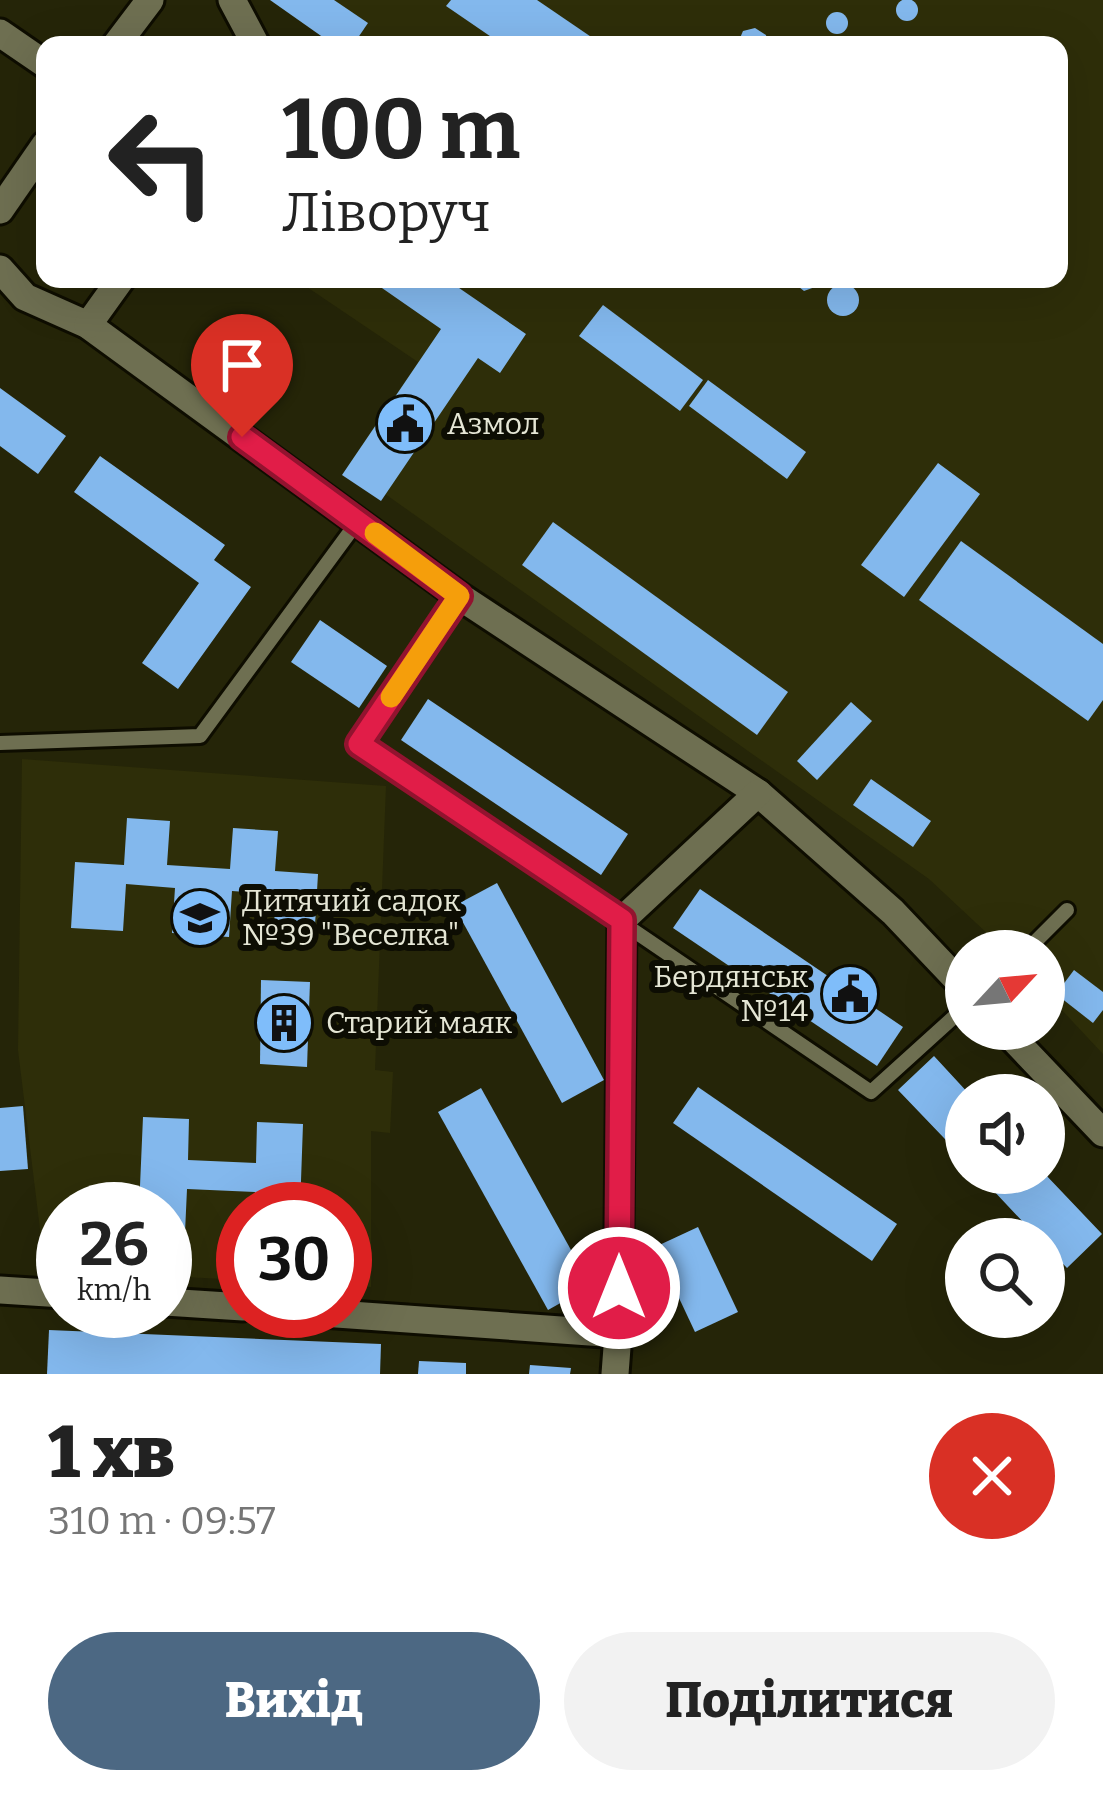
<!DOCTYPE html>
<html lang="uk">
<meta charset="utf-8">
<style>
body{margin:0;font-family:Bitter,serif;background:#f2f2f2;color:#222;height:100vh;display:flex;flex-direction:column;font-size:45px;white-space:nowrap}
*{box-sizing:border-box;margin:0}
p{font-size:39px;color:#767676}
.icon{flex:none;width:66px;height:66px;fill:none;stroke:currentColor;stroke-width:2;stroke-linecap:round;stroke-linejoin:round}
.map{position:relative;height:1374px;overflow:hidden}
.panel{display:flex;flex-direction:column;background:#fff;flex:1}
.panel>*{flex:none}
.top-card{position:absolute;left:36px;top:36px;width:1032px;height:252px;border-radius:24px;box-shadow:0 12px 48px #0002;background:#fff;color:#222;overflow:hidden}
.needle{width:78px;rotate:64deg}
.buttons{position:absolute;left:945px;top:930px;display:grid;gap:24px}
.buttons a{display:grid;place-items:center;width:120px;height:120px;border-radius:50%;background:#fff;box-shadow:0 12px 48px #0002;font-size:60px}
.speed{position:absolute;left:36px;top:1182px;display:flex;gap:24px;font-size:60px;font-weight:700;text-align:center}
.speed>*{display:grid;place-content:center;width:156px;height:156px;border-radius:50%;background:#fff;box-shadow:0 12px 48px #0002;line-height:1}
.speed small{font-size:30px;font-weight:400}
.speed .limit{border:18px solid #d22;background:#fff;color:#111}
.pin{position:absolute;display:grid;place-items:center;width:102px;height:102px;color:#fff;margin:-123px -51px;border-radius:50% 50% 50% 0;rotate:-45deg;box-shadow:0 0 12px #0007}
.pin .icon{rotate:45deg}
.me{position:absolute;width:132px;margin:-66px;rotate:0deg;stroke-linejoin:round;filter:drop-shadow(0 0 9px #0008)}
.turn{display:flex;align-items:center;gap:42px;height:252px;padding:0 48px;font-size:54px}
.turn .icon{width:156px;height:156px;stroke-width:2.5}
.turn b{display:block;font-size:84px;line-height:102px}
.round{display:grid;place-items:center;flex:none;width:126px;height:126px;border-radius:63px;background:#f2f2f2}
.summary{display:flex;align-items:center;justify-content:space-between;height:204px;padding:0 48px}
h1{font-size:72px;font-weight:800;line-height:90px}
.button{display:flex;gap:24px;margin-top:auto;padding:24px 48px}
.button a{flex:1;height:138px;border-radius:72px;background:#4c6883;color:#fff;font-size:48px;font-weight:800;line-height:138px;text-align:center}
.button a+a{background:#f2f2f2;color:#222}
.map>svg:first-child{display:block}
.built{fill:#2e2e09}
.building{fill:#83b8ed}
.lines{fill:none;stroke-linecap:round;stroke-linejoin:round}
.service-casing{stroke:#0e0d00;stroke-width:20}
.minor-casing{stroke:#0e0d00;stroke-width:33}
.service{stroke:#6e6f51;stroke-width:14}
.minor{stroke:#6e6f51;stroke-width:27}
.route-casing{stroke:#92132f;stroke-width:30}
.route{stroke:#e11d48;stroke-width:21}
.slow{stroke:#f59e0b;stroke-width:21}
.labels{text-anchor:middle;stroke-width:12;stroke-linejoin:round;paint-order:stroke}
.poi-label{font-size:30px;fill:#e5e6d5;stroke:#0d0d03;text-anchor:start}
</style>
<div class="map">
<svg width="1103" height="1374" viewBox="0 0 1103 1374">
<rect width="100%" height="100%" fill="#252508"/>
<g class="built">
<path d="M 270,0 L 1103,0 L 1103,1054 L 1044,991 L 1044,951 L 1006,951 L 929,879 L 347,467 L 418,362 L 295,279 L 1059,279 L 1059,45 L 334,45 Z"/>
<path d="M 22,759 L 386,786 L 375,1070 L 393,1072 L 390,1133 L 371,1131 L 371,1287 L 345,1285 L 345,1209 L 243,1209 L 243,1280 L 165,1276 L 165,1209 L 63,1209 L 63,1271 L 45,1270 L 18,1050 Z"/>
</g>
<g class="building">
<circle cx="907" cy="10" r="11"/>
<path d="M 270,0 L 334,0 L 368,23 L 353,45 L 334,45 Z"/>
<path d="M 451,0 L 537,0 L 603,45 L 503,45 L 446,6 Z"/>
<circle cx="837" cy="23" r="11"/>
<path d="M 755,28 L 766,35 L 768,45 L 737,45 L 743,31 Z"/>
<path d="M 369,279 L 446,279 L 526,334 L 500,373 L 478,358 L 381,501 L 342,475 L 441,329 Z"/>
<path d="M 789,279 L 820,279 L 815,287 L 804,291 Z"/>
<circle cx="843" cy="300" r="16"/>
<path d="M 603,305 L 703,380 L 680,411 L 579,336 Z"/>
<path d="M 708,380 L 806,452 L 787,479 L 689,406 Z"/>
<path d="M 0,388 L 66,436 L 38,474 L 0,446 Z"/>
<path d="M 100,456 L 225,545 L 214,560 L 251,587 L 178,689 L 142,663 L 199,583 L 74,492 Z"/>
<path d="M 938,463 L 980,494 L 904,597 L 861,565 Z"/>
<path d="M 553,522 L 788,692 L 757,735 L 522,565 Z"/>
<path d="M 961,541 L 1103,644 L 1103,700 L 1088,721 L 919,600 Z"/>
<path d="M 320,620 L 387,666 L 359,708 L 291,662 Z"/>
<path d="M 428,699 L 628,834 L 601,875 L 401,740 Z"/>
<path d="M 851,702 L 872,721 L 817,780 L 797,761 Z"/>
<path d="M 871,779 L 931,821 L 913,847 L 853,805 Z"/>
<path d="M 127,818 L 170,821 L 167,865 L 230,869 L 233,828 L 278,831 L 275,871 L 318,874 L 314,942 L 273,939 L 276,894 L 232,891 L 229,937 L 172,933 L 175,888 L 126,884 L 123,931 L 71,928 L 75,862 L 124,865 Z"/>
<path d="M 497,883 L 604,1080 L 562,1103 L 454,906 Z"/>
<path d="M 700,889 L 903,1027 L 877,1066 L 673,928 Z"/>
<path d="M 1074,970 L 1103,992 L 1103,1010 L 1093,1023 L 1056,994 Z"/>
<path d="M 261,980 L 310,982 L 307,1067 L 260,1064 Z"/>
<path d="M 934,1056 L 970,1095 L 966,1095 L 966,1161 L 898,1090 Z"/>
<path d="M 698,1087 L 897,1224 L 872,1261 L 673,1123 Z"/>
<path d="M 481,1088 L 591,1286 L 548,1310 L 438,1112 Z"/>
<path d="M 23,1106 L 28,1169 L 0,1171 L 0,1108 Z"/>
<path d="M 143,1117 L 189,1119 L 188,1160 L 256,1163 L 257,1122 L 303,1124 L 300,1209 L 254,1209 L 255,1192 L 187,1189 L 184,1254 L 165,1253 L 165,1209 L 139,1209 Z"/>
<path d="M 977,1173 L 1044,1173 L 1102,1234 L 1067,1268 L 1044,1244 L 1044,1239 L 1039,1239 Z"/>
<path d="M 698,1227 L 738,1312 L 695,1332 L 655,1247 Z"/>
<path d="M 49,1330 L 381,1344 L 380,1374 L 47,1374 Z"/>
<path d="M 419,1361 L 466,1363 L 466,1374 L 418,1374 Z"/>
<path d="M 530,1365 L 571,1368 L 570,1374 L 529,1374 Z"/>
</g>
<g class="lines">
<defs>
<g id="service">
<path d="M 459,596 L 359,744 L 871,1092 L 966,1006"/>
<path d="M 0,743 L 200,736 L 358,521"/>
<path d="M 1026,951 L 1067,910"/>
</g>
<g id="minor">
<path d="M 232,0 L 256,45"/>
<path d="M 0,33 L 45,64"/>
<path d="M 116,45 L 150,0"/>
<path d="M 0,210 L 45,145"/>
<path d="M 0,269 L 25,297 L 88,325 L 459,596 L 758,793 L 893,912 L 966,989"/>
<path d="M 88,325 L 121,279"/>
<path d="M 1004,1029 L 1103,1133"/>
<path d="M 0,1290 L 63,1294"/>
<path d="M 165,1302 L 243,1307"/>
<path d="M 294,1311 L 618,1334"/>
<path d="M 615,1374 L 618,1334 L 622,920 L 758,793"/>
</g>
</defs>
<use href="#service" class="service-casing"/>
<use href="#minor" class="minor-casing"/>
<use href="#service" class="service"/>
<use href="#minor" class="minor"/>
</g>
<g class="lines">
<defs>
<path id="route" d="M 242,437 L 459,596 L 359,744 L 622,920 L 619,1288"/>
</defs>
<use href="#route" class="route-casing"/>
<use href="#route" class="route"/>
<path class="slow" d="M 375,533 L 459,596 L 391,697"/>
</g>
<defs>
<symbol id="civic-disc" viewBox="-11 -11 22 22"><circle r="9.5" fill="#7fbdfa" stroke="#0d0d03"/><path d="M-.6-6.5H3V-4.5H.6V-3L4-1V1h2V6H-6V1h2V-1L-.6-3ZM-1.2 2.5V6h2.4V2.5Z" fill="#111"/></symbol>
<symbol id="school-disc" viewBox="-11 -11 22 22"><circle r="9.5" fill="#7fbdfa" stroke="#0d0d03"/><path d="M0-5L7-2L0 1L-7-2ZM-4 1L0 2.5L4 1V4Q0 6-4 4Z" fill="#111"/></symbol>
<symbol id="building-disc" viewBox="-11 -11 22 22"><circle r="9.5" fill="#7fbdfa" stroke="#0d0d03"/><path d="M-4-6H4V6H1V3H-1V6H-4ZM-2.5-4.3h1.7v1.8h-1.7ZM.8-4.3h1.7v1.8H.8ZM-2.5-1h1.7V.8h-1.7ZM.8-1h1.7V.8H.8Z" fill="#111"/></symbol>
</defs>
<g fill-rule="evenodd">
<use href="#civic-disc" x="372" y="391" width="66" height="66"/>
<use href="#school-disc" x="167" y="885" width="66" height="66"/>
<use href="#civic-disc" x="817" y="961" width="66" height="66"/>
<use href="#building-disc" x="251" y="990" width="66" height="66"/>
</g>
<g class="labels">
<g class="poi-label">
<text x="447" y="434">Азмол</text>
<text x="242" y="911">Дитячий садок<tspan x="242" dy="34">№39 "Веселка"</tspan></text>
<text x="808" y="987" text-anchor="end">Бердянськ<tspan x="808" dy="34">№14</tspan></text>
<text x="326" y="1033">Старий маяк</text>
</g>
</g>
</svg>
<div class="buttons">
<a><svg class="needle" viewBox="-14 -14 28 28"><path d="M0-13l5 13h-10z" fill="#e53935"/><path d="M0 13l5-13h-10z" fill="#767676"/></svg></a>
<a><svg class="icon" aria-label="sound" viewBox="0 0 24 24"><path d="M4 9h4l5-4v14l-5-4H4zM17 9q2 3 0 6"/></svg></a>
<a><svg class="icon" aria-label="search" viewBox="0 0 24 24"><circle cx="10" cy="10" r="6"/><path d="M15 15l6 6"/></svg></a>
</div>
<div class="speed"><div>26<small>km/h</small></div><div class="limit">30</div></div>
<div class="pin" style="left:242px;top:437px;background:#d93025"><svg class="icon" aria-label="arrive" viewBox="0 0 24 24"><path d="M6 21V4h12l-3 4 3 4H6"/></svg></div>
<svg class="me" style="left:619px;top:1288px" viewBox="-20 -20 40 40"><circle r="17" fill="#e11d48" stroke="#fff" stroke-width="3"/><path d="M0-11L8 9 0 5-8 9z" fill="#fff"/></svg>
<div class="top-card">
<div class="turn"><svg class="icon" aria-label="left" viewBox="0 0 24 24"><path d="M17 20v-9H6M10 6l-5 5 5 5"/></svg><div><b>100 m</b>Ліворуч</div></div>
</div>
</div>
<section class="panel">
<div class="summary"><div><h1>1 хв</h1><p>310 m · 09:57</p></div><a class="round" style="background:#d93025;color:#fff"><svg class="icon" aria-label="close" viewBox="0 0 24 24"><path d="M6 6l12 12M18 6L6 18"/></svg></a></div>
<div class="button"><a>Вихід</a><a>Поділитися</a></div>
</section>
